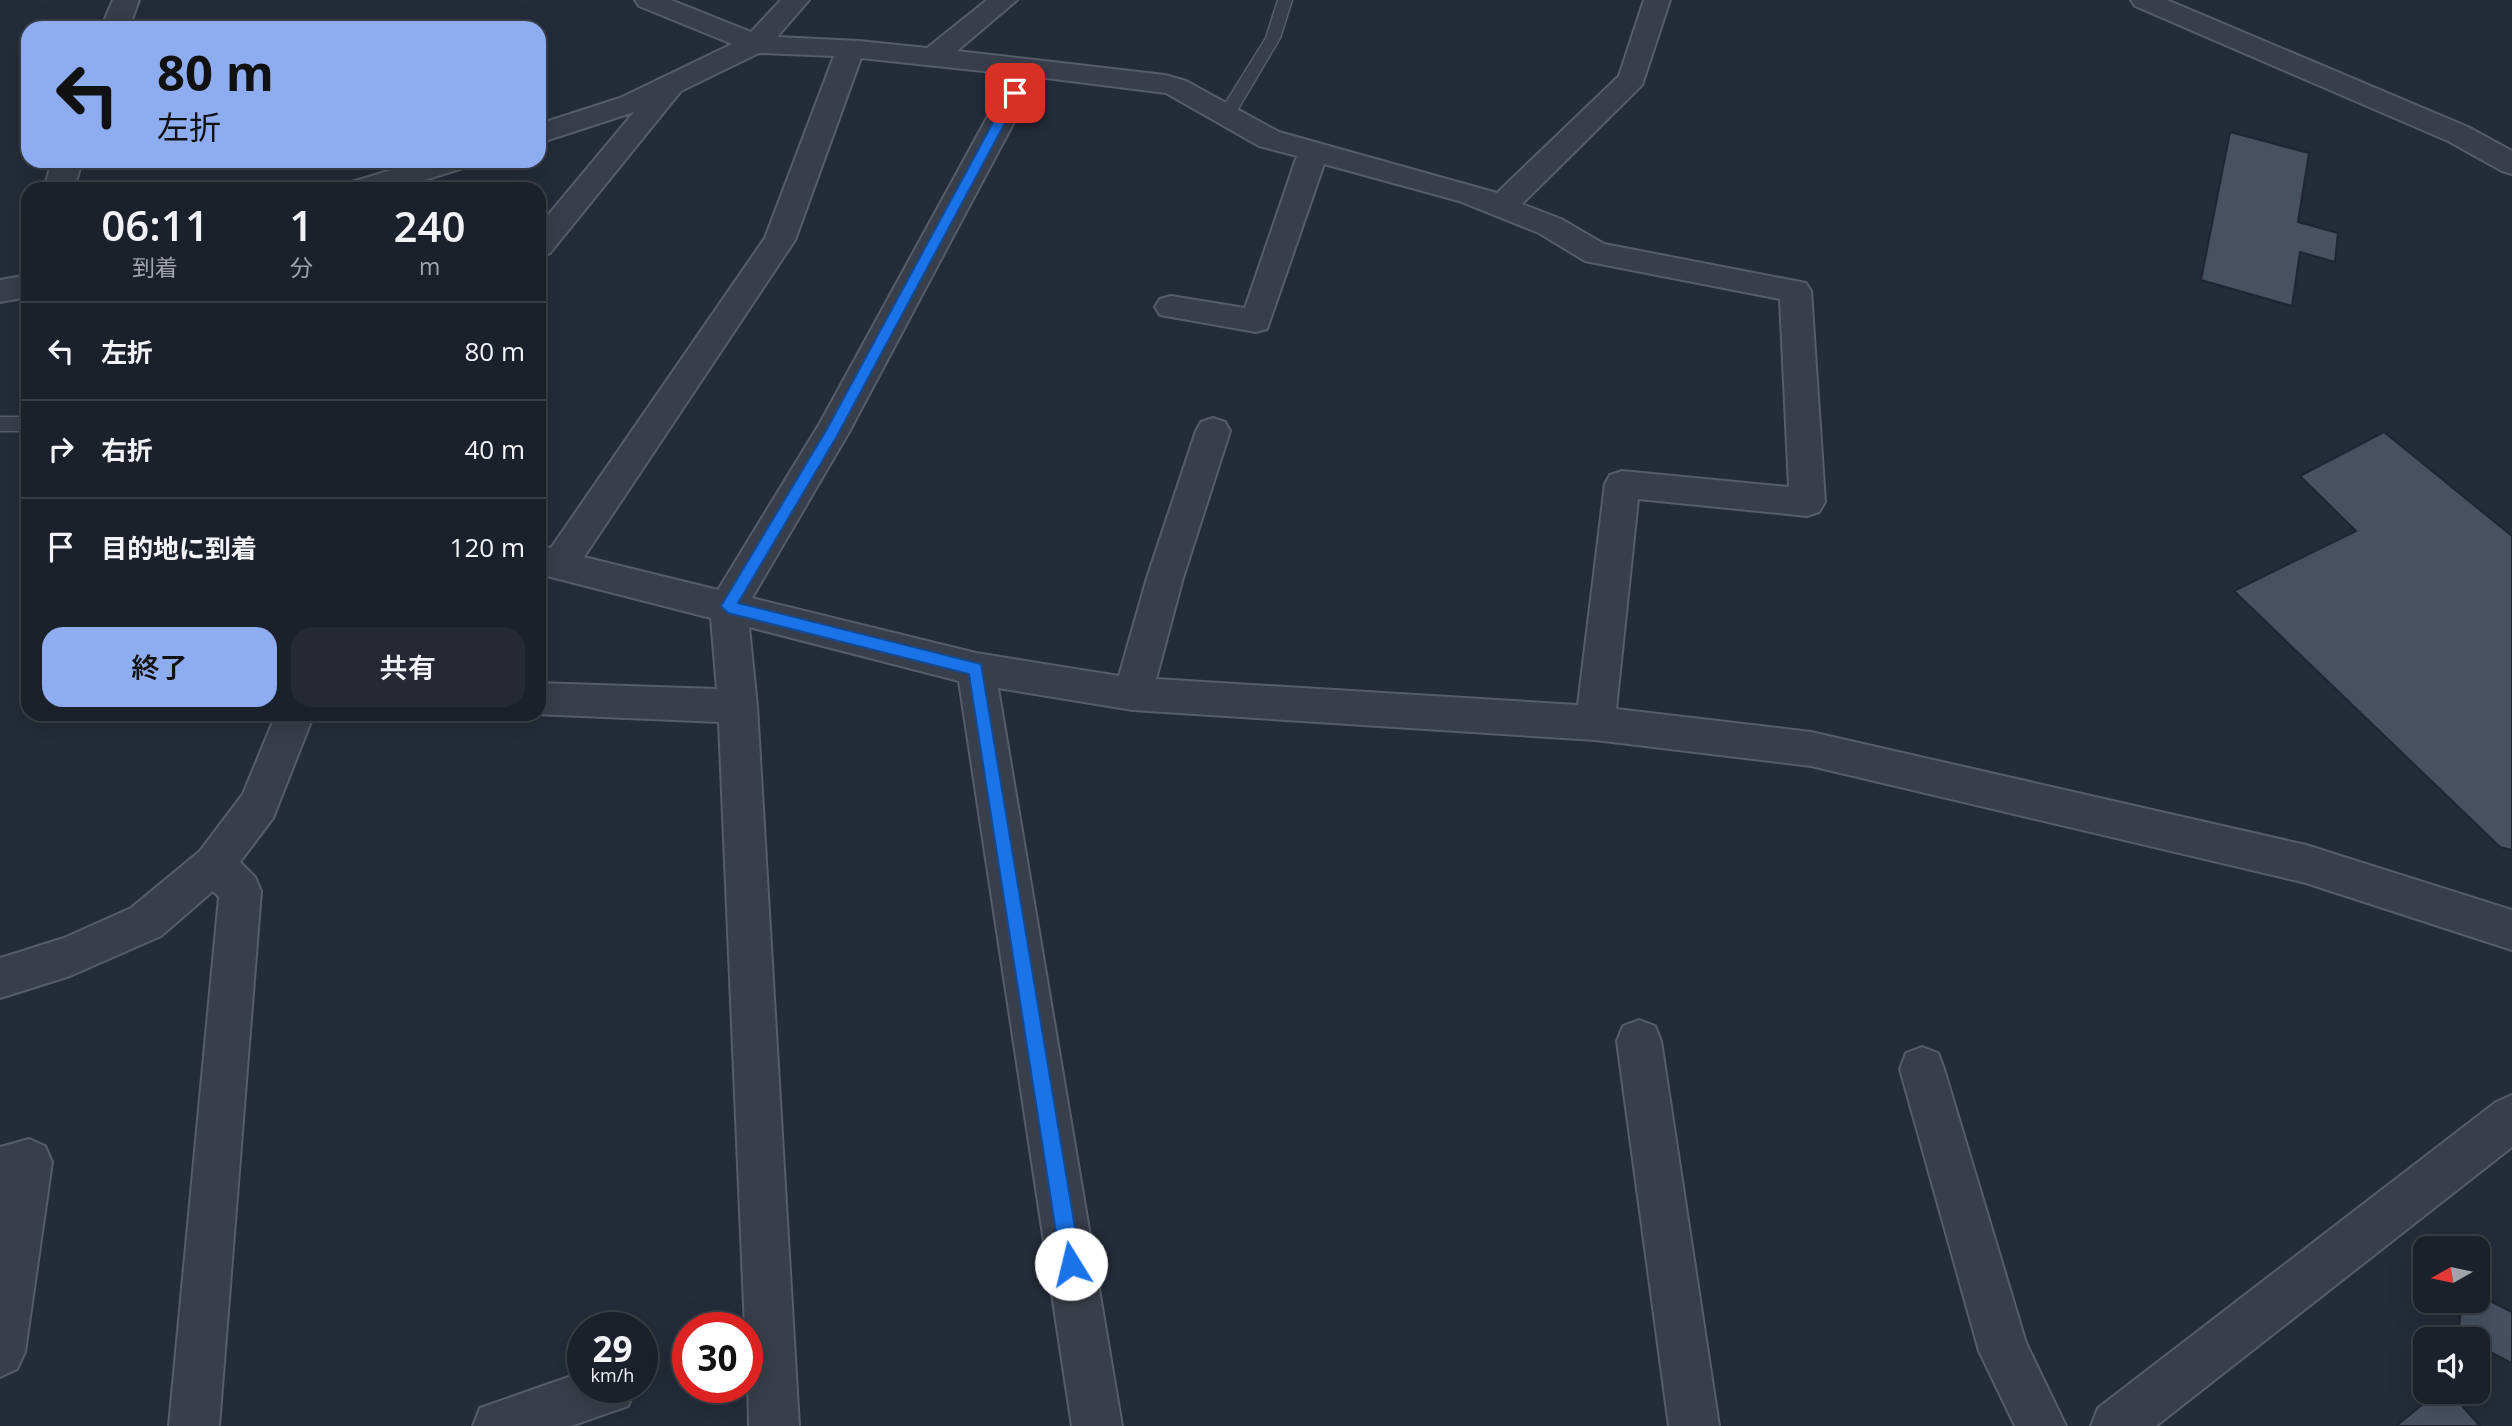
<!DOCTYPE html>
<html lang="ja">
<meta charset="utf-8">
<style>
body{margin:0;font-family:"Open Sans","Noto Sans JP",sans-serif;background:#242933;color:#f1f3f6;height:100vh;display:flex;flex-direction:column;font-size:26px;white-space:nowrap}
*{box-sizing:border-box;margin:0}
p{font-size:23px;color:#a0a3a9}
.icon{flex:none;width:38px;height:38px;fill:none;stroke:currentColor;stroke-width:2;stroke-linecap:round;stroke-linejoin:round}
.map{position:relative;flex:1;overflow:hidden}
.side{position:absolute;left:21px;top:182px;width:525px;height:539px;display:flex;flex-direction:column;background:#1b212b;border-radius:21px;box-shadow:0 7px 28px #0002,0 0 0 2px #393e47}
.side>*{flex:none}
.hud{position:absolute;left:21px;top:21px;width:525px;height:147px;border-radius:21px;box-shadow:0 7px 28px #0002,0 0 0 2px #393e47;background:#8eadf0;color:#111;overflow:hidden}
.needle{width:46px;rotate:261deg}
.tools{position:absolute;left:2413px;top:1236px;display:grid;gap:14px}
.tools a{display:grid;place-items:center;width:77px;height:77px;border-radius:14px;background:#1b212b;box-shadow:0 7px 28px #0002,0 0 0 2px #393e47;font-size:35px}
.speed{position:absolute;left:567px;top:1312px;display:flex;gap:14px;font-size:35px;font-weight:700;text-align:center}
.speed>*{display:grid;place-content:center;width:91px;height:91px;border-radius:50%;background:#1b212b;box-shadow:0 7px 28px #0002,0 0 0 2px #393e47;line-height:1}
.speed small{font-size:18px;font-weight:400}
.speed .limit{border:10px solid #d22;background:#fff;color:#111}
.pin{position:absolute;display:grid;place-items:center;width:60px;height:60px;color:#fff;margin:-30px;border-radius:14px;box-shadow:0 4px 10px #0006}
.me{position:absolute;width:77px;margin:-38px;rotate:351deg;stroke-linejoin:round;filter:drop-shadow(0 0 5px #0008)}
.turn{display:flex;align-items:center;gap:24px;height:147px;padding:0 21px;font-size:32px}
.turn .icon{width:91px;height:91px;stroke-width:2.5}
.turn b{display:block;font-size:49px;line-height:60px}
.eta{display:flex;justify-content:space-evenly;align-items:center;height:119px;text-align:center}
.eta b{font-size:42px;font-weight:600;line-height:49px}
.primary-button{display:flex;gap:14px;margin-top:auto;padding:14px 21px}
.primary-button a{flex:1;height:80px;border-radius:21px;background:#8eadf0;color:#111;font-size:28px;font-weight:600;line-height:80px;text-align:center}
.primary-button a+a{background:#242933;color:#f1f3f6}
ul{padding:0;list-style:none}
li{display:flex;align-items:center;gap:21px;height:98px;padding:0 21px;border-top:2px solid #393e47}
li div{flex:1}
li b{display:block;font-size:26px}
li em{font-style:normal}
.map>svg:first-child{display:block}
.building{fill:#485160;stroke:#1f2531;stroke-width:2}
.lines{fill:none;stroke-linecap:round;stroke-linejoin:round}
.service-casing{stroke:#565c68;stroke-width:3}
.minor-casing{stroke:#565c68;stroke-width:4}
.tertiary-casing{stroke:#565c68;stroke-width:4}
.service{fill:#383e4a;fill-rule:evenodd}
.minor{fill:#383e4a;fill-rule:evenodd}
.tertiary{fill:#383e4a;fill-rule:evenodd}
.route{fill:#1a73e8;stroke:#114b97;stroke-width:2}
</style>
<div class="map">
<svg width="2512" height="1426" viewBox="0 0 2512 1426">
<rect width="100%" height="100%" fill="#242c39"/>
<g class="building">
<path d="M 2230,132 L 2309,153 L 2298,222 L 2338,233 L 2335,262 L 2300,252 L 2292,306 L 2201,280 Z"/>
<path d="M 2384,432 L 2512,536 L 2512,850 L 2500,847 L 2234,591 L 2356,531 L 2300,476 Z"/>
<path d="M 2478,1295 L 2512,1312 L 2512,1363 L 2478,1346 L 2478,1339 L 2458,1336 L 2462,1300 L 2478,1300 Z"/>
<path d="M 2439,1391 L 2449,1391 L 2480,1426 L 2396,1426 Z"/>
</g>
<g class="lines">
<defs>
<g id="service">
<path d="M 1278,0 L 1292,0 L 1280,38 L 1232,119 L 1220,119 L 1218,115 L 1266,38 Z"/>
<rect x="0" y="417" width="28" height="14"/>
</g>
<g id="minor">
<path d="M 113,0 L 139,0 L 129,28 L 101,28 Z"/>
<path d="M 635,0 L 671,0 L 751,32 L 781,0 L 809,0 L 777,37 L 859,41 L 927,48 L 987,0 L 1017,0 L 957,51 L 1165,75 L 1186,81 L 1279,132 L 1497,193 L 1619,76 L 1644,0 L 1670,0 L 1642,85 L 1522,204 L 1561,219 L 1604,244 L 1806,283 L 1811,291 L 1825,502 L 1819,512 L 1807,516 L 1638,499 L 1616,709 L 1811,732 L 2306,845 L 2512,910 L 2512,950 L 2306,883 L 1811,766 L 1595,740 L 1133,710 L 998,688 L 1122,1426 L 1072,1426 L 959,681 L 749,627 L 757,706 L 799,1426 L 749,1426 L 747,1328 L 745,1328 L 719,722 L 535,714 L 539,714 L 539,683 L 717,689 L 711,618 L 539,574 L 539,546 L 551,548 L 765,238 L 834,56 L 759,53 L 681,91 L 550,253 L 539,257 L 539,226 L 634,112 L 539,143 L 539,124 L 620,98 L 732,44 L 639,6 ZM 861,58 L 1011,74 L 820,423 L 718,590 L 584,557 L 795,240 ZM 1038,77 L 1166,93 L 1259,146 L 1297,156 L 1245,308 L 1171,296 L 1160,299 L 1155,307 L 1160,315 L 1256,332 L 1267,329 L 1324,164 L 1459,201 L 1539,233 L 1585,261 L 1780,299 L 1789,487 L 1622,471 L 1610,475 L 1605,484 L 1578,705 L 1156,679 L 1183,578 L 1230,431 L 1225,422 L 1213,418 L 1201,422 L 1196,431 L 1147,578 L 1119,676 L 976,653 L 752,598 L 849,432 Z"/>
<path d="M 2131,0 L 2167,0 L 2468,127 L 2512,151 L 2512,174 L 2502,171 L 2448,141 L 2135,6 Z"/>
<path d="M 52,161 L 82,161 L 74,189 L 44,189 Z"/>
<path d="M 421,161 L 468,161 L 463,168 L 396,189 L 348,189 L 352,182 Z"/>
<path d="M 28,275 L 28,297 L 0,302 L 0,280 Z"/>
<path d="M 276,714 L 314,714 L 273,818 L 240,862 L 255,877 L 261,891 L 219,1426 L 169,1426 L 219,897 L 213,891 L 161,936 L 70,976 L 0,998 L 0,958 L 64,938 L 131,908 L 200,851 L 243,794 Z"/>
<path d="M 1639,1020 L 1655,1026 L 1661,1041 L 1719,1426 L 1669,1426 L 1617,1041 L 1623,1026 Z"/>
<path d="M 1922,1047 L 1938,1053 L 1944,1069 L 2026,1343 L 2066,1426 L 2015,1426 L 1979,1351 L 1900,1069 L 1906,1053 Z"/>
<path d="M 29,1139 L 45,1146 L 52,1162 L 25,1352 L 17,1369 L 0,1377 L 0,1147 Z"/>
<path d="M 583,1372 L 583,1388 L 635,1388 L 628,1406 L 571,1426 L 473,1426 L 480,1408 Z"/>
</g>
<path id="tertiary" d="M 2512,1095 L 2512,1147 L 2156,1426 L 2091,1426 L 2098,1408 L 2496,1102 Z"/>
</defs>
<use href="#service" class="service-casing"/>
<use href="#minor" class="minor-casing"/>
<use href="#tertiary" class="tertiary-casing"/>
<use href="#service" class="service"/>
<use href="#minor" class="minor"/>
<use href="#tertiary" class="tertiary"/>
</g>
<path class="route" d="M 1015,89 L 1021,93 L 837,436 L 738,603 L 981,664 L 1081,1264 L 1078,1271 L 1071,1274 L 1064,1271 L 1061,1264 L 969,674 L 728,613 L 721,606 L 827,429 L 1009,93 Z"/>
</svg>
<div class="tools">
<a><svg class="needle" viewBox="-14 -14 28 28"><path d="M0-13l5 13h-10z" fill="#e53935"/><path d="M0 13l5-13h-10z" fill="#a0a3a9"/></svg></a>
<a><svg class="icon" aria-label="sound" viewBox="0 0 24 24"><path d="M4 9h4l5-4v14l-5-4H4zM17 9q2 3 0 6"/></svg></a>
</div>
<div class="speed"><div>29<small>km/h</small></div><div class="limit">30</div></div>
<div class="pin" style="left:1015px;top:93px;background:#d93025"><svg class="icon" aria-label="arrive" viewBox="0 0 24 24"><path d="M6 21V4h12l-3 4 3 4H6"/></svg></div>
<svg class="me" style="left:1071px;top:1264px" viewBox="-20 -20 40 40"><circle r="19" fill="#fff"/><path d="M0-13L10 11 0 6-10 11z" fill="#1a73e8"/></svg>
<div class="hud">
<div class="turn"><svg class="icon" aria-label="left" viewBox="0 0 24 24"><path d="M17 20v-9H6M10 6l-5 5 5 5"/></svg><div><b>80 m</b>左折</div></div>
</div>
<section class="side">
<div class="eta">
<div><b>06:11</b><p>到着</p></div>
<div><b>1</b><p>分</p></div>
<div><b>240</b><p>m</p></div>
</div>
<ul>
<li><svg class="icon" aria-label="left" viewBox="0 0 24 24"><path d="M17 20v-9H6M10 6l-5 5 5 5"/></svg><div><b>左折</b></div><em>80 m</em></li>
<li><svg class="icon" aria-label="right" viewBox="0 0 24 24"><path d="M7 20v-9h11M14 6l5 5-5 5"/></svg><div><b>右折</b></div><em>40 m</em></li>
<li><svg class="icon" aria-label="arrive" viewBox="0 0 24 24"><path d="M6 21V4h12l-3 4 3 4H6"/></svg><div><b>目的地に到着</b></div><em>120 m</em></li>
</ul>
<div class="primary-button"><a>終了</a><a>共有</a></div>
</section>
</div>
